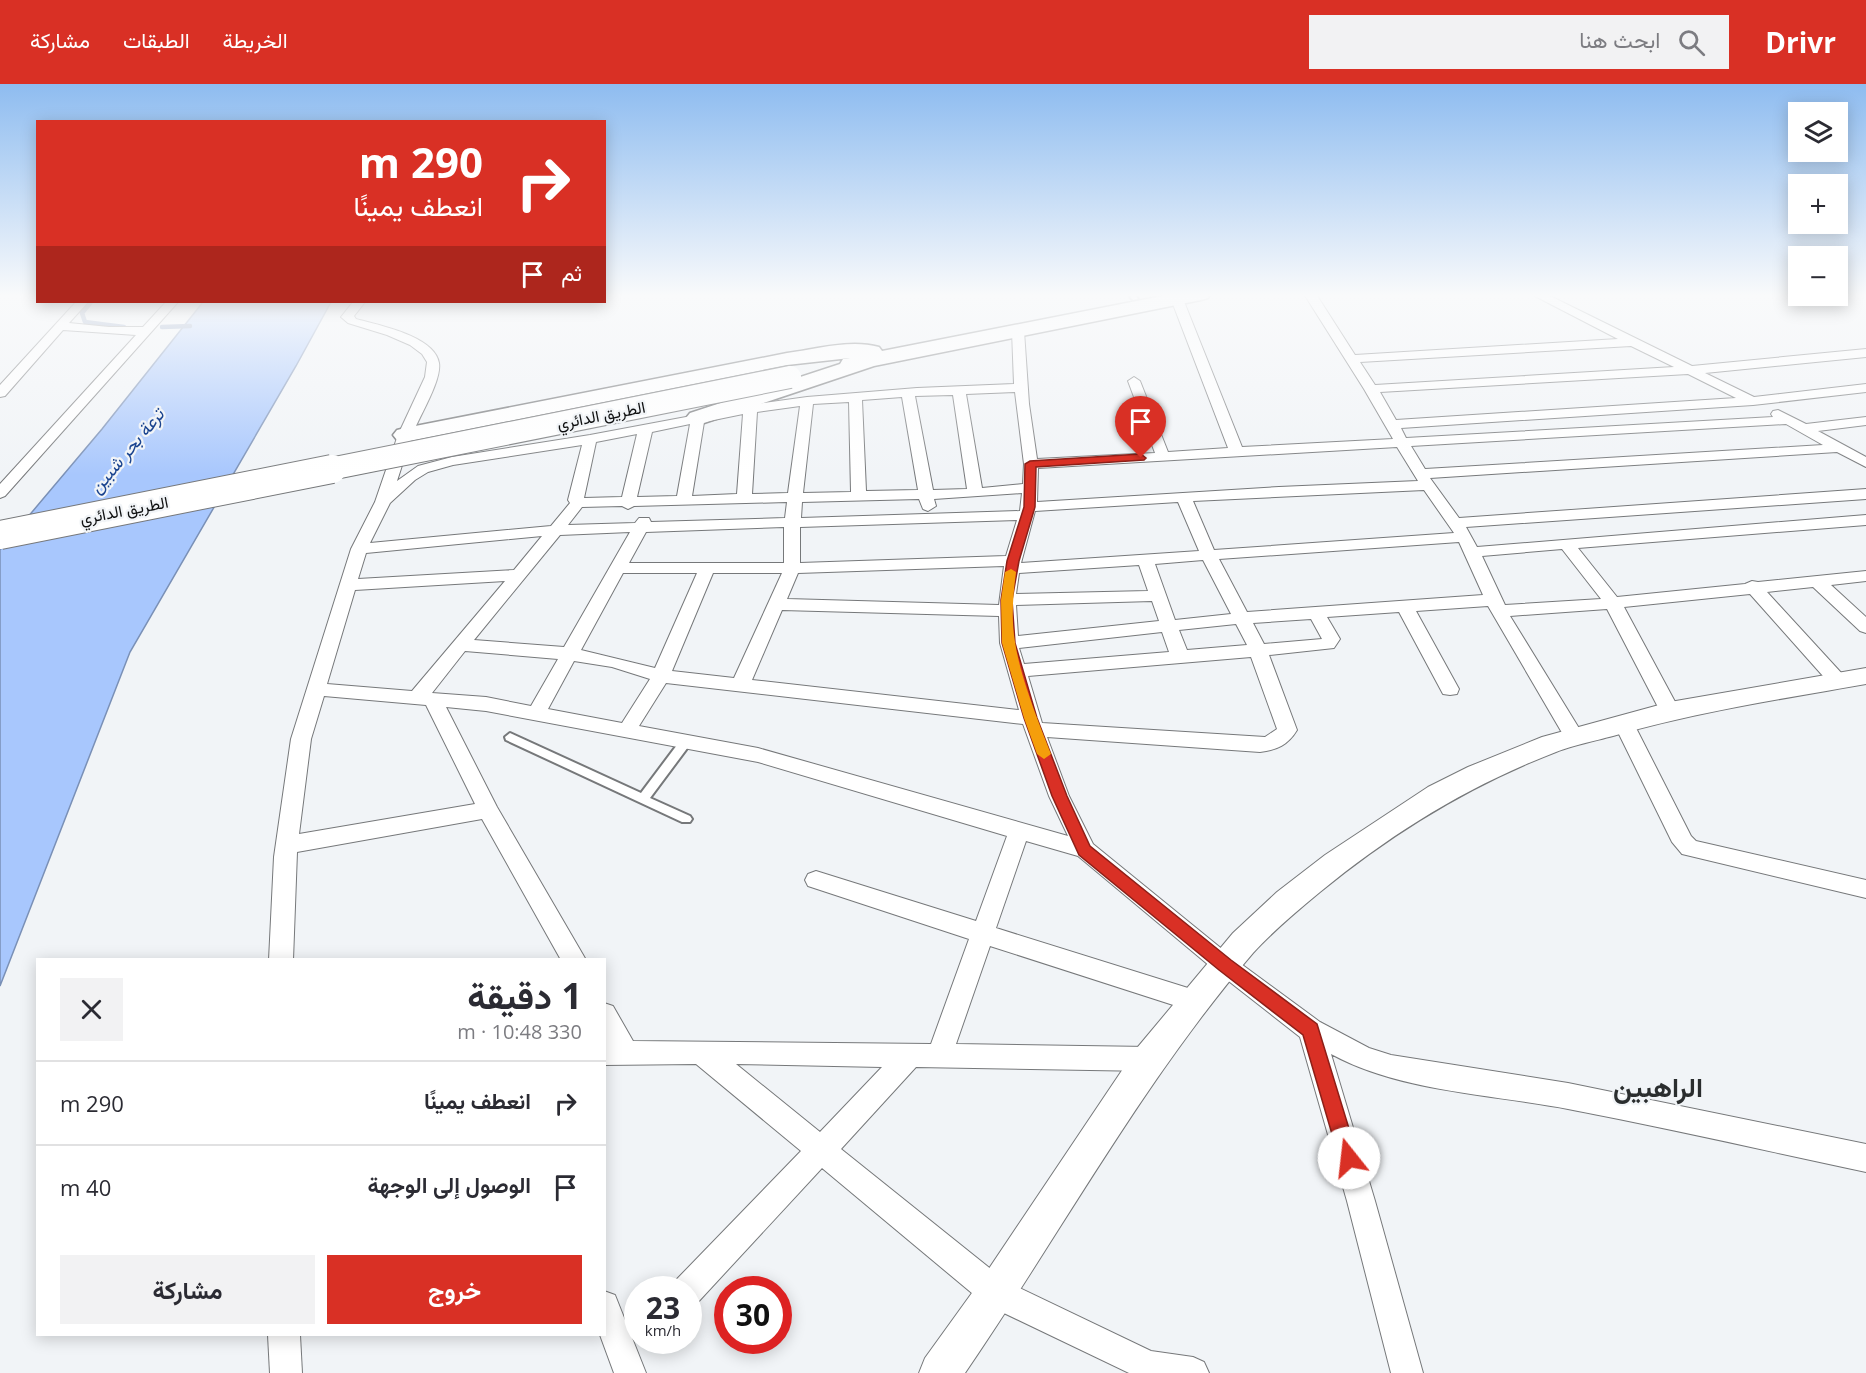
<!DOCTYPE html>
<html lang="ar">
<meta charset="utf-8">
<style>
body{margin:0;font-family:"Open Sans",Vazirmatn,sans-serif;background:#f2f2f3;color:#2b2b33;direction:rtl;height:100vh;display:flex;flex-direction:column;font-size:22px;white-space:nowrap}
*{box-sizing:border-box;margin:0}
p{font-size:20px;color:#7c7c81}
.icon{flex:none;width:33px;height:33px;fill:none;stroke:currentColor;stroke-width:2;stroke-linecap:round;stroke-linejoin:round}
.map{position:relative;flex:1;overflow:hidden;direction:ltr}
.side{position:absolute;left:36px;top:874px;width:570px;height:378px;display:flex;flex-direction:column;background:#fff;border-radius:0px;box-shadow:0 3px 15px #0003;direction:rtl}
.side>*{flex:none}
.banner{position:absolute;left:36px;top:36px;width:570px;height:183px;border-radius:0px;box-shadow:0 3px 15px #0003;direction:rtl;background:#d93025;color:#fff;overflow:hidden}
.tools{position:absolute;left:1788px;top:18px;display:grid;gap:12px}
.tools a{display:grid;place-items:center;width:60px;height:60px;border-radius:0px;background:#fff;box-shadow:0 3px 15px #0003;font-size:30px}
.speed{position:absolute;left:624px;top:1192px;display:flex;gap:12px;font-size:30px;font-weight:700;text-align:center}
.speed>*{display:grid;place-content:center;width:78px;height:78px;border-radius:50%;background:#fff;box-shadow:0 3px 15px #0003;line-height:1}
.speed small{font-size:15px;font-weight:400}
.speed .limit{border:9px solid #d22;background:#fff;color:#111}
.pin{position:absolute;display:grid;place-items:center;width:51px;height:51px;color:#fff;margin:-62px -26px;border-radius:50% 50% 50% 0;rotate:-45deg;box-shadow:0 0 6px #0007}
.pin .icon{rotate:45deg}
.me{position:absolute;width:66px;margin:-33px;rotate:344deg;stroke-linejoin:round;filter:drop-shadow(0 0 4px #0008)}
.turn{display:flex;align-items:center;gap:21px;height:126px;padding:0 24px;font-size:27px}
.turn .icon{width:78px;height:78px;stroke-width:2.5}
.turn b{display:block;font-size:42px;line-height:51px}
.then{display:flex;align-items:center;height:57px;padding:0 24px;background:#0003;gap:12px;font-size:22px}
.round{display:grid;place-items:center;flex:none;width:63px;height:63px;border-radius:0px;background:#f2f2f3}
.summary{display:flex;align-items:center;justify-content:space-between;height:102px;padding:0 24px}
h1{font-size:36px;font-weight:700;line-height:45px}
.button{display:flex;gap:12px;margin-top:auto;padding:12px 24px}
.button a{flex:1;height:69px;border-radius:0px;background:#d93025;color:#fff;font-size:24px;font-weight:700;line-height:69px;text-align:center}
.button a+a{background:#f2f2f3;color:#2b2b33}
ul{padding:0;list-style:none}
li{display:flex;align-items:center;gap:18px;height:84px;padding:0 24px;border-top:2px solid #e1e1e2}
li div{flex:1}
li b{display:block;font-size:22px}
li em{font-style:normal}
header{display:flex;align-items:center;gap:36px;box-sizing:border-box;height:84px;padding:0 30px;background:#d93025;color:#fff}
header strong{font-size:28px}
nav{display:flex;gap:33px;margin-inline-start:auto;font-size:21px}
.search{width:420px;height:54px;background:#f2f2f3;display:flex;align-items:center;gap:15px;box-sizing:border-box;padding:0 21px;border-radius:0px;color:#7c7c81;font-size:22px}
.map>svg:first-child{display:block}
.water{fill:#a8c7fd;stroke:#7a90b6;stroke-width:1.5}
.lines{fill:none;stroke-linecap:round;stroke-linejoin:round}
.stream{stroke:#7a90b6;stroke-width:4.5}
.service-casing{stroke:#76787a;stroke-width:4}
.minor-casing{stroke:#76787a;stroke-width:2}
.tertiary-casing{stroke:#76787a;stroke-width:2}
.trunk-casing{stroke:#76787a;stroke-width:3}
.service{fill:#fff;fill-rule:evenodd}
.minor{fill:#fff;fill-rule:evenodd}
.tertiary{fill:#fff;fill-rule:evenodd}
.trunk{fill:#fff;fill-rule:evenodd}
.trunk-bridge-far1-casing{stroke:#76787a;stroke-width:24;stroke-linecap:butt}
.trunk-bridge-casing{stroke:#76787a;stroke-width:30;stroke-linecap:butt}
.trunk-bridge-far1{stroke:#fff;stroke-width:22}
.trunk-bridge{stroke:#fff;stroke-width:28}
.route{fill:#d93025;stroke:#8d1f18;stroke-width:1.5}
.slow{fill:#f59e0b}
.labels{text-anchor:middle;stroke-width:4.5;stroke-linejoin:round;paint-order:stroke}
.far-street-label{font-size:16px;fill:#0e0f10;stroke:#f1f4f7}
.far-water-label{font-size:18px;font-style:italic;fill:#19438f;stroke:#f1f4f7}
.near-quarter-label{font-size:27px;font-weight:bold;fill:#2a2d2e;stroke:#f1f4f7}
</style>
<header>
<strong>Drivr</strong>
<div class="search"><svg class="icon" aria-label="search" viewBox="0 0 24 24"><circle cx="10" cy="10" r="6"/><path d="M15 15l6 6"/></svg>ابحث هنا</div>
<nav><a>الخريطة</a><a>الطبقات</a><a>مشاركة</a></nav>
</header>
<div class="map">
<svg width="1866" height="1289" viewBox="0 0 1866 1289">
<rect width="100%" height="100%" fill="#f1f4f7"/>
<path class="water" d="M 203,218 L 331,218 L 296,282 L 130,568 L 0,902 L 0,466 L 102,345 Z"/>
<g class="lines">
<g class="stream">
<path d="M 91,218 L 82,229 L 85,238 L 124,243"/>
<path d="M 162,243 L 190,242"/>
</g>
<defs>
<g id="service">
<path d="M 1128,210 L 1134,210 L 1138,215 L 1133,216 Z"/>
<path d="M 510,649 L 641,709 L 683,653 L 691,653 L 692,656 L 691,659 L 650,714 L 690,732 L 692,735 L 690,738 L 682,738 L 506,656 L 505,653 Z"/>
</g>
<g id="minor">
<path d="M 1304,210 L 1316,210 L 1355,271 L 1618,255 L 1531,210 L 1546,210 L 1692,282 L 1866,265 L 1866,273 L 1705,289 L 1754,313 L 1866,300 L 1866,308 L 1753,321 L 1401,344 L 1406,354 L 1773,333 L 1771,330 L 1773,327 L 1778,326 L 1806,340 L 1866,333 L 1866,341 L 1818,347 L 1866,373 L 1866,383 L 1837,368 L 1430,394 L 1459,434 L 1866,405 L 1866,415 L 1466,443 L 1477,463 L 1866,431 L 1866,441 L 1578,464 L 1617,513 L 1745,500 L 1752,497 L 1758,498 L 1866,487 L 1866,497 L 1831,501 L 1866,533 L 1866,549 L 1860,547 L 1813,503 L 1767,508 L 1845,593 L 1847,597 L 1845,601 L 1838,603 L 1831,601 L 1750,510 L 1624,523 L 1680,627 L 1677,632 L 1670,634 L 1663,632 L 1660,627 L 1607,525 L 1510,532 L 1585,654 L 1582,659 L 1575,661 L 1568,659 L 1488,522 L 1416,527 L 1459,605 L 1457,610 L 1450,611 L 1443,610 L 1399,528 L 1327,533 L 1340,555 L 1334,564 L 1269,571 L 1297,646 C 1288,661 1277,666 1260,668 L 1047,653 L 1069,712 L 1093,760 L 1233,874 L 1320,938 L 1369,964 L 1391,971 L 1568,999 L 1866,1060 L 1866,1088 C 1767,1067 1668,1044 1568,1025 C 1490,1010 1401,1008 1331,970 L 1375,1117 L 1423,1289 L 1391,1289 L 1347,1117 L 1300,953 L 1217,888 L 1078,772 L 1026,757 L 996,844 L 1204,909 L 1207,917 L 1204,925 L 1195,928 L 990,862 L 956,960 L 1149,963 L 1158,966 L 1162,975 L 1158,984 L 1149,987 L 916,983 L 841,1065 L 1007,1198 L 1151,1267 L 1193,1273 L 1204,1278 L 1209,1289 L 1129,1289 L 985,1220 L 822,1084 L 699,1217 L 688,1221 L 688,1206 L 673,1206 L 677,1195 L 801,1067 L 696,980 L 604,981 L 604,919 L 613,922 L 633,957 L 931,960 L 969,855 L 808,802 L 805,796 L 808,790 L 816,787 L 976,837 L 1007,752 L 758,678 L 486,627 L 446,623 L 497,723 L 586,876 L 561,876 L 482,735 L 297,768 L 293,876 L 269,876 L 274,773 L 291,655 L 351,465 L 375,418 L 398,351 L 425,293 L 427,278 L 422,270 L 410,261 L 387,251 L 348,239 L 341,233 L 353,218 L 365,218 L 354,232 L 356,235 C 378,241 435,252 439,279 C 442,297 418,334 412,352 C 406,367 402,382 397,397 L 418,382 L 452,373 L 590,351 L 750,321 L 807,313 L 917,304 L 1014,300 L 1012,247 L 1018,243 L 1024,247 L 1029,320 L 1037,375 L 1155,369 L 1128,297 L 1134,293 L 1140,297 L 1168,368 L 1228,364 L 1171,215 L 1177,212 L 1183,215 L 1242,363 L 1393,355 L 1364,305 ZM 1631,262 L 1674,283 L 1375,301 L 1360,278 ZM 1688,290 L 1736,314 L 1396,336 L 1380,308 ZM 1015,308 L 1024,380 L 1023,400 L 982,404 L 966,310 ZM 953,311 L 967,405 L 933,406 L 915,312 ZM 902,313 L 918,406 L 866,407 L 862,316 ZM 849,318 L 851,408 L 803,409 L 813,320 ZM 800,322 L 788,409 L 752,410 L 757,328 ZM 743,330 L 737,410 L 692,412 L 704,338 ZM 690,340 L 677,412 L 637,413 L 652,348 ZM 1786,340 L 1823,361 L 1425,385 L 1411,362 ZM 637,350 L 622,413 L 584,414 L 596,358 ZM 582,361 L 568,416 L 570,419 L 551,442 L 370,459 L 390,419 L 415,396 L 428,388 L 453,381 ZM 1397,363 L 1418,397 L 1279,403 L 1037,418 L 1038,384 ZM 1424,406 L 1454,449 L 1214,466 L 1193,417 ZM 1022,409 L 1020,427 L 801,434 L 802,418 L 919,415 L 923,425 L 928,427 L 936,422 L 934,415 ZM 787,418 L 785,434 L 651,438 L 649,434 L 639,434 L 635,439 L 568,441 L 582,423 L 622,422 L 628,425 L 634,422 ZM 1178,418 L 1199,467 L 1021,479 L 1035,427 ZM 1017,436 L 1006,472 L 800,479 L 800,443 ZM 784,443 L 784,479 L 629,479 L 646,448 ZM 630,448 L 564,563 L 474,556 L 560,451 ZM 542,452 L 514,486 L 358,495 L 366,469 ZM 1459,458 L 1483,511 L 1247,528 L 1219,475 ZM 1562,465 L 1601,515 L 1505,521 L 1482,472 ZM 1203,476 L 1231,530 L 1175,536 L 1155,480 ZM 1139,481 L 1148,507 L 1016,510 L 1019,489 ZM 1004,482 L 999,521 L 787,515 L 798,489 ZM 623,489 L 697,489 L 655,584 L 581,566 ZM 713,489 L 782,489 L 734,594 L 672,587 ZM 505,497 L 412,607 L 327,600 L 355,506 ZM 1152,517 L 1159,537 L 1018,552 L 1016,521 ZM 782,526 L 999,532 L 1000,559 L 1019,626 L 752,596 ZM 1311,535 L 1322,555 L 1264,560 L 1253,539 ZM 1236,540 L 1247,561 L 1187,566 L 1179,546 ZM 1162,548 L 1169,568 L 1024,580 L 1019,564 ZM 465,567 L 558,575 L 531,622 L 486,613 L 432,609 ZM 1251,573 L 1277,645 L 1265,653 L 1042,639 L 1028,592 ZM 574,577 L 612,583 L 650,595 L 622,639 L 548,625 ZM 666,599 L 1023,640 L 1049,712 L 1068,752 L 758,664 L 639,642 ZM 324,612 L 426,621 L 475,720 L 299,750 L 311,655 ZM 736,980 L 882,983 L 820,1048 Z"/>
<path d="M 76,218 L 88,218 L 69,239 L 109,243 L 143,243 L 166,218 L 178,218 L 5,412 L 0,414 L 0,400 L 136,251 L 63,246 L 5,312 L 0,313 L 0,301 Z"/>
<path d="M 1624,633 L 1631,635 L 1634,640 L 1691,752 L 1696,757 L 1866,796 L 1866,814 L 1682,770 L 1672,758 L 1614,640 L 1617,635 Z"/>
<path d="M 604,1207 L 615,1211 L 646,1289 L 614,1289 L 600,1251 L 604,1251 Z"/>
<path d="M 268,1251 L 300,1251 L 302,1289 L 270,1289 Z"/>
</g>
<path id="tertiary" d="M 1866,584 L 1866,600 C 1781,615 1696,628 1613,652 C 1594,657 1574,661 1556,668 C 1468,702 1393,748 1320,808 C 1297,827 1273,847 1253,869 C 1142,998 1061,1149 965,1289 L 919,1289 L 925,1274 L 982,1195 L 1137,964 L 1233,849 L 1277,808 L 1325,771 L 1428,703 L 1468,683 L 1542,653 L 1670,618 Z"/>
<path id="trunk" d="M 1172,210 L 1210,210 L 1208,214 L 1201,216 L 874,282 L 698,341 L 690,339 L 686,334 L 690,329 L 840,280 L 843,275 L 850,274 L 787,281 L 405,358 L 397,356 L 393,351 L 397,346 L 405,344 L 787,269 C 816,265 851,255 879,263 L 882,267 Z"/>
</defs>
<use href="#service" class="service-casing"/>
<use href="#minor" class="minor-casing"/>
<use href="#tertiary" class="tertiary-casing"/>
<use href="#trunk" class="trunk-casing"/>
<use href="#service" class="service"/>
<use href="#minor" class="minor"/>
<use href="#tertiary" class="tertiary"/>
<use href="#trunk" class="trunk"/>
<defs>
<path id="trunk-bridge-far1" d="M 325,386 L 790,293"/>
<path id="trunk-bridge" d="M 0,451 L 332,385"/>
</defs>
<use href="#trunk-bridge-far1" class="trunk-bridge-far1-casing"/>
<use href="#trunk-bridge" class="trunk-bridge-casing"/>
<use href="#trunk-bridge-far1" class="trunk-bridge-far1"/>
<use href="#trunk-bridge" class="trunk-bridge"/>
</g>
<linearGradient id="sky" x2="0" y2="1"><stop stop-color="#8ebcf0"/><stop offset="0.54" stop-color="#f9fafb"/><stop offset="1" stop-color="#f9fafb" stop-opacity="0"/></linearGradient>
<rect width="1866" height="391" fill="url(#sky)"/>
<path class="route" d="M 1141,370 L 1146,374 L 1144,376 L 1036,383 L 1035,423 L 1019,477 L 1012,516 L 1015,559 L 1037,634 L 1067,712 L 1090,762 L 1231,876 L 1317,940 L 1358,1074 L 1355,1081 L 1349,1084 L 1342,1081 L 1339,1074 L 1303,951 L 1219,886 L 1079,771 L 1052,712 L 1024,634 L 1002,559 L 1001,516 L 1007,477 L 1024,423 L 1025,380 L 1030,377 Z"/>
<path class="slow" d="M 1011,485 L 1016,488 C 1013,511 1011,535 1015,558 C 1020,592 1038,637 1051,670 L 1044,675 L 1037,670 L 1024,634 L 1002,559 L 1001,516 L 1005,488 Z"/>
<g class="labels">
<g class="far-street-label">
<text transform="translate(601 331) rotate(-11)" y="6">الطريق الدائري</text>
<text transform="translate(124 426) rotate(-11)" y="6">الطريق الدائري</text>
</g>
<g class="far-water-label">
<text transform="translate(127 367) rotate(-50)" y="6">ترعة بحر شبين</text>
</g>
<g class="near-quarter-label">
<text x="1658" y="1013">الراهبين</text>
</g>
</g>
</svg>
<div class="tools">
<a><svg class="icon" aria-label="layers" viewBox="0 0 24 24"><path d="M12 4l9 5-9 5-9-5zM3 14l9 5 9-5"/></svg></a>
<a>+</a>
<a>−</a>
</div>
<div class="speed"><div>23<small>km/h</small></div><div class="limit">30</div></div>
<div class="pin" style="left:1141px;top:374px;background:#d93025"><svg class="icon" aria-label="arrive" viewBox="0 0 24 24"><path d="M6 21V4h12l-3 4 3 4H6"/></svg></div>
<svg class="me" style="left:1349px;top:1074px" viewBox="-20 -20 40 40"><circle r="19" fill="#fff"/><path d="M0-13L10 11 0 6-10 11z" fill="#d93025"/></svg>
<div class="banner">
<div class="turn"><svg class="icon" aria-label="right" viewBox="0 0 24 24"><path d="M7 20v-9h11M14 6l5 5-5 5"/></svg><div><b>290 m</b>انعطف يمينًا</div></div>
<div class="then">ثم<svg class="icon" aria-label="arrive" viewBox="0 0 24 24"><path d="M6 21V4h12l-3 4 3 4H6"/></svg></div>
</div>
<section class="side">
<div class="summary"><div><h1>1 دقيقة</h1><p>330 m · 10:48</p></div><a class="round"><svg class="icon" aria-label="close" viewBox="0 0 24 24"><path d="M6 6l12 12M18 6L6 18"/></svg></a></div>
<ul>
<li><svg class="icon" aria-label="right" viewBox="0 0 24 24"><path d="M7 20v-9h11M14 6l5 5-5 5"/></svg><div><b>انعطف يمينًا</b></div><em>290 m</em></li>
<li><svg class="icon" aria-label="arrive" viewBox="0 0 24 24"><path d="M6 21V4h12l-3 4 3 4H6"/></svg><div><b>الوصول إلى الوجهة</b></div><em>40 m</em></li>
</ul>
<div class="button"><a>خروج</a><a>مشاركة</a></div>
</section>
</div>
